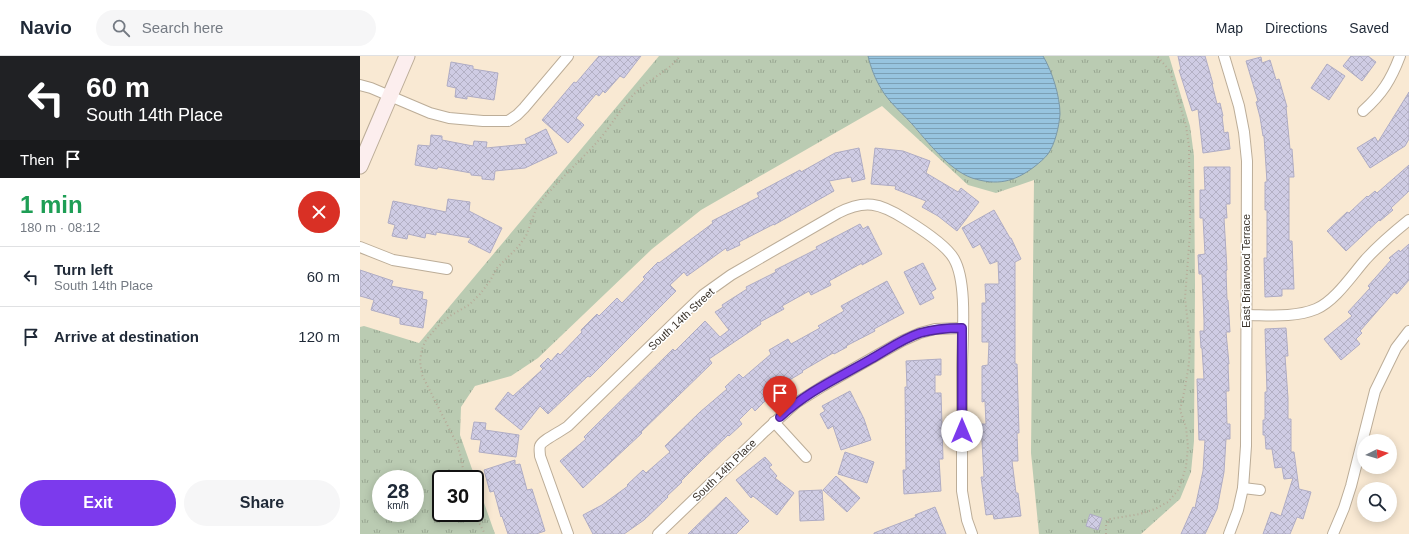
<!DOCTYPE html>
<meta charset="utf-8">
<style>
body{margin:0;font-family:Arial,sans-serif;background:#f6f6f7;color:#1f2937;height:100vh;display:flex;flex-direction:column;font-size:15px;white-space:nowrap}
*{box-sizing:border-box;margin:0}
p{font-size:13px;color:#747a83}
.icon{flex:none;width:22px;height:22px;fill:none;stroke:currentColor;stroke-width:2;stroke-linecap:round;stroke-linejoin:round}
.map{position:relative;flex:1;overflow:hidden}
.side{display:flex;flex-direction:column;background:#fff;width:360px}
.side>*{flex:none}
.hud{background:#202124;color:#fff;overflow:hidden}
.needle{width:26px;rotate:85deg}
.fabs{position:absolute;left:997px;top:378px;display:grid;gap:8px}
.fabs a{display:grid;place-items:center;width:40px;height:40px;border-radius:50%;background:#fff;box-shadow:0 2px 10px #0003;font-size:20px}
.speed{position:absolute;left:12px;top:414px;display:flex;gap:8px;font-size:20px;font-weight:700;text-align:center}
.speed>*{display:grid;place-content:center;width:52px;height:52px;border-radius:50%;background:#fff;box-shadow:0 2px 10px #0003;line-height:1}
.speed small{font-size:10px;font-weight:400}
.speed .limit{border:2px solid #111;border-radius:6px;background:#fff;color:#111}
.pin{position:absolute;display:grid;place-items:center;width:34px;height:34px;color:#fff;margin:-41px -17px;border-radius:50% 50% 50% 0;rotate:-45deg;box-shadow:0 0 4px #0007}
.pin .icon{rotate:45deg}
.me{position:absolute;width:44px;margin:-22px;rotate:0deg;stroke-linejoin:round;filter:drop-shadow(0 0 3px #0008)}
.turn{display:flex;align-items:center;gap:14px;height:84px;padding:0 20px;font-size:18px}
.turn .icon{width:52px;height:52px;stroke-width:2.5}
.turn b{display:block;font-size:28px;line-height:34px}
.then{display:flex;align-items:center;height:38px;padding:0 20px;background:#0003;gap:8px;font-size:15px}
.round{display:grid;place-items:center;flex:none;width:42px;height:42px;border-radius:21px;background:#f6f6f7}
.summary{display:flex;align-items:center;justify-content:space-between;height:68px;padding:0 20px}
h1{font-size:24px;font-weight:800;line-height:30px;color:#1e9e55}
.button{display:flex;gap:8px;margin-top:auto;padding:8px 20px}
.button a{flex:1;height:46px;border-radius:24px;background:#7c3aed;color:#fff;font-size:16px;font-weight:800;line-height:46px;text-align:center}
.button a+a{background:#f6f6f7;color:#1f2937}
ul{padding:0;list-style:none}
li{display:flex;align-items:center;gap:12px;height:60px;padding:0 20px;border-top:1px solid #e0e1e3}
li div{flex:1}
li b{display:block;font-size:15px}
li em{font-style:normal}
header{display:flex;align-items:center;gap:24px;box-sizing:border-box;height:56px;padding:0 20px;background:#fff;border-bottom:1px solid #e0e1e3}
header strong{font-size:19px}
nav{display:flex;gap:22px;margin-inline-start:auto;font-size:14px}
.search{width:280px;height:36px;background:#f6f6f7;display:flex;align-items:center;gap:10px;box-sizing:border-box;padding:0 14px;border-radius:22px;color:#747a83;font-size:15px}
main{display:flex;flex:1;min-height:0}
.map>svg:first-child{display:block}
.grass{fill:url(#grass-tufts);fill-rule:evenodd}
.water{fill:url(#water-rules);stroke:#7b99a9}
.building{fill:url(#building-cross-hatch);stroke:#afacc4}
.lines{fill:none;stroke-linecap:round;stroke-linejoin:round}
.street-casing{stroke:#bcad98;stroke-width:12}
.secondary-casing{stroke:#bcad98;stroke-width:17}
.path{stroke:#b6aa98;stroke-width:2;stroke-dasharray:1 3;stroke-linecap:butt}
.street{stroke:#fff;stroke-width:10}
.secondary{stroke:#fceeee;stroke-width:15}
.route-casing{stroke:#51269a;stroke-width:10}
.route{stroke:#7c3aed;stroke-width:7}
.labels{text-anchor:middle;stroke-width:3;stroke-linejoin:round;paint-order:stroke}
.street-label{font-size:11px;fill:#3b342c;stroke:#fff}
</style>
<header>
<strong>Navio</strong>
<div class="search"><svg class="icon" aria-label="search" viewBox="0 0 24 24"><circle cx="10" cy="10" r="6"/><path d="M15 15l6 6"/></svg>Search here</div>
<nav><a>Map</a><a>Directions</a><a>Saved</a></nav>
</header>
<main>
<section class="side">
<div class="hud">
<div class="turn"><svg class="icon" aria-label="left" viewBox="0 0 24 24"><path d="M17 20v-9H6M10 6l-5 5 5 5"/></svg><div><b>60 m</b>South 14th Place</div></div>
<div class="then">Then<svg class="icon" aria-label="arrive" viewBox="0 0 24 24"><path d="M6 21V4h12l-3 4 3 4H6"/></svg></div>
</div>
<div class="summary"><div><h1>1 min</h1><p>180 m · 08:12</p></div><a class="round" style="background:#d93025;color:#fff"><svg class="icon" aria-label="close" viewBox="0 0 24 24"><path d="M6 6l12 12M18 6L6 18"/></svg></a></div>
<ul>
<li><svg class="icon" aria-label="left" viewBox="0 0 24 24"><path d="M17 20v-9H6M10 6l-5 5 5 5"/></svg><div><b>Turn left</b><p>South 14th Place</p></div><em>60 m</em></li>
<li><svg class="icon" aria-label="arrive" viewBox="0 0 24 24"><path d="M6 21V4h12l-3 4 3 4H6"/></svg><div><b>Arrive at destination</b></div><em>120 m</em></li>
</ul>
<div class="button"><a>Exit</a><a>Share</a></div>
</section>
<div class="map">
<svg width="1049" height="478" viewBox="0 0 1049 478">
<defs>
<pattern id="grass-tufts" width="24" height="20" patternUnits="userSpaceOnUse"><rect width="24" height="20" fill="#bacbb2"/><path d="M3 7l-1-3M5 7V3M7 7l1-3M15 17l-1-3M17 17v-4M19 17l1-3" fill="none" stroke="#98a691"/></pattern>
<pattern id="water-rules" width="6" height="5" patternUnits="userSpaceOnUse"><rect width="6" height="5" fill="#97c4df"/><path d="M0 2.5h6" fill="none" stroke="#7ca0b5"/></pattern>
<pattern id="building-cross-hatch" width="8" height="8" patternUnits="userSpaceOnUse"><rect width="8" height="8" fill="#cfcce4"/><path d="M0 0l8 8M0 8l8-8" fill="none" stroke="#b3b0c4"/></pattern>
</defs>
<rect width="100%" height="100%" fill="#f9e9d3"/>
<path class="grass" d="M 299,0 L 809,0 L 830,70 L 834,100 L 835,230 L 834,385 L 831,416 L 820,443 L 781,478 L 679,478 L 671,397 L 674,124 L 636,137 L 608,129 L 522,50 L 341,154 L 292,193 L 178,302 L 151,320 L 115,330 L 101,351 L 100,379 L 135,478 L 0,478 L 0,271 L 4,270 L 59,287 ZM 21,423 L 55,423 L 55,457 L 21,457 ZM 81,423 L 115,423 L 115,457 L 81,457 Z"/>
<path class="water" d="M 508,0 L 683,0 C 692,15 700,40 700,58 C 699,71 695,88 688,98 C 684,103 679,107 674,111 C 654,126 637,130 612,122 C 589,114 567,85 552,68 C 543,58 528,45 522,34 C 515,23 511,12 508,0 Z"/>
<g class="building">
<path d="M 239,0 L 281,0 L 264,22 L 260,20 L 245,37 L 243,35 L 239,40 L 236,38 L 216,62 L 224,69 L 208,87 L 182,64 L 214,26 L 216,27 Z"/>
<path d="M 818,0 L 845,0 L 853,28 L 852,28 L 857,48 L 860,47 L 863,60 L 862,60 L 864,77 L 868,76 L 870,93 L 843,97 L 838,53 L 832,55 L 819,14 L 821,14 Z"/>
<path d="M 991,0 L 1008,0 L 1016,6 L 1002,25 L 983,10 Z"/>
<path d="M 901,1 L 902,7 L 910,4 L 916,24 L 919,23 L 927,51 L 926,51 L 930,93 L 932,93 L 934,121 L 929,121 L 929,185 L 932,185 L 934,233 L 922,233 L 922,240 L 905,241 L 904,202 L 907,202 L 907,154 L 905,154 L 905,126 L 907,126 L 904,80 L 903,80 L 900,61 L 896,46 L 898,45 L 886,5 Z"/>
<path d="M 91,6 L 113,10 L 113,13 L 138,17 L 134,44 L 107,40 L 107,43 L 95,41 L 96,32 L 87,30 Z"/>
<path d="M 967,8 L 985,20 L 969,44 L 951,32 Z"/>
<path d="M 1049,36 L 1049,83 L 1045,90 L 1010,112 L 997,92 L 1015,81 L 1018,86 Z"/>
<path d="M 186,73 L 197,97 L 165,112 L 135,115 L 134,124 L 122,123 L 122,120 L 111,119 L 111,117 L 78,111 L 77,113 L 55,109 L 58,89 L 70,90 L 71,79 L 82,80 L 82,84 L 113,90 L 114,85 L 127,86 L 126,92 L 167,88 L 165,83 Z"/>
<path d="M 499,92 L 505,123 L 492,126 L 491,121 L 469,125 L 474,135 L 414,169 L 414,168 L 379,186 L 380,189 L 367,195 L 366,192 L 327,220 L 324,216 L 310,229 L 316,235 L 230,321 L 228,320 L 188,358 L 180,350 L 161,374 L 135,353 L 148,336 L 153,340 L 183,313 L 180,310 L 188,302 L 191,305 L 198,297 L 200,299 L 222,276 L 221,274 L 237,258 L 239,260 L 257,242 L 262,247 L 285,223 L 283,221 L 298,206 L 299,207 L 353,167 L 352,165 L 399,141 L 397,137 L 440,114 L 441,116 L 475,97 Z"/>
<path d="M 515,92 L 543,95 L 570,105 L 566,117 L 598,136 L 601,132 L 619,146 L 597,175 L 578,160 L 562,151 L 566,145 L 535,133 L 536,130 L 511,128 Z"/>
<path d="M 1049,109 L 1049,135 L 1031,152 L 1033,154 L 1020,165 L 1019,164 L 986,195 L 967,175 L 987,156 L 989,157 L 1007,140 L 1008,141 L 1015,135 L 1017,137 Z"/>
<path d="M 844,111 L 870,111 L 870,148 L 866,148 L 867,162 L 864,162 L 867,214 L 866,215 L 867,244 L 868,244 L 870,276 L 866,276 L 869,308 L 868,308 L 869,335 L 866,335 L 867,368 L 870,368 L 870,383 L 866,383 L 864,416 L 857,453 L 845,478 L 821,478 L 833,451 L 835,452 L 843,415 L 845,384 L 839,384 L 837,323 L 844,323 L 842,292 L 841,292 L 840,275 L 844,275 L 844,264 L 842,218 L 839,218 L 838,199 L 845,198 L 843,162 L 840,162 L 840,134 L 845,134 Z"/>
<path d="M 88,143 L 110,146 L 109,155 L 142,172 L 130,197 L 108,186 L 111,182 L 76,176 L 76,179 L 66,177 L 65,182 L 48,178 L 47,183 L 32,180 L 35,169 L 28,167 L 33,145 L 86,156 Z"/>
<path d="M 634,154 L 650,182 L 651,182 L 661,203 L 655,206 L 655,308 L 657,308 L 659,377 L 657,377 L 658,405 L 652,405 L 656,437 L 658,437 L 661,460 L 634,463 L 633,458 L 626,459 L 621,421 L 624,421 L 621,368 L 626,368 L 625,345 L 622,346 L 622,310 L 628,309 L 629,286 L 622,286 L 622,247 L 626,247 L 625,228 L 639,228 L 638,205 L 630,208 L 620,188 L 613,192 L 602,172 Z"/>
<path d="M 500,168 L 503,173 L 508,170 L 522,198 L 502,209 L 502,207 L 469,225 L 471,229 L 451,239 L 449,235 L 422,250 L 424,253 L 400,266 L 401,268 L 349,303 L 352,307 L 281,376 L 282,377 L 223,432 L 200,405 L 226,383 L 224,381 L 313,293 L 315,295 L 345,265 L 360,281 L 369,274 L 355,256 L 363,251 L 362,249 L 387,233 L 386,231 L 416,216 L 415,214 L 457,193 L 456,191 Z"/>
<path d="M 1049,188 L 1049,224 L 1037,238 L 1034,236 L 1000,275 L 1002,277 L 996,283 L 1000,288 L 981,304 L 964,283 L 992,260 L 988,256 L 1010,232 L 1008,230 L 1031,204 L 1029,202 L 1039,194 L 1040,196 Z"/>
<path d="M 563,207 L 576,233 L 571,236 L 574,242 L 560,249 L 544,216 Z"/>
<path d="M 0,214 L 33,225 L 31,230 L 63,236 L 62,243 L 67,244 L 63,272 L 40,268 L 40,262 L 11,254 L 14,244 L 0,240 Z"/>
<path d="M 527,225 L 544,257 L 514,273 L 515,275 L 486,290 L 487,291 L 474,298 L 473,297 L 442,315 L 443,316 L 426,326 L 404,344 L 405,345 L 395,355 L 392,351 L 379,364 L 382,368 L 369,380 L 368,379 L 345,401 L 321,425 L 322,426 L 307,440 L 308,441 L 284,464 L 264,478 L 233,478 L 223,459 L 242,449 L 268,430 L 267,429 L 283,414 L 286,417 L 310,396 L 305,390 L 340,356 L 367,333 L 365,331 L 379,318 L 383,322 L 411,298 L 409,294 L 428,283 L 431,288 L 460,272 L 458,270 L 484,255 L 481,250 Z"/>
<path d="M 926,272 L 928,300 L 925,300 L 928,342 L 928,363 L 931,363 L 931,396 L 934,396 L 939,433 L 951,436 L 943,463 L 937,461 L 930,478 L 903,478 L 911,456 L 921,460 L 933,422 L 924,423 L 922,411 L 915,412 L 912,393 L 906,393 L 905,379 L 903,379 L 903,364 L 905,364 L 905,336 L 907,336 L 905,273 Z"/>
<path d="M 581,303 L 581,319 L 575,319 L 575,337 L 581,337 L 583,403 L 579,403 L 581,435 L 544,438 L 543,414 L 546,414 L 545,331 L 547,331 L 546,305 Z"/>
<path d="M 490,335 L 504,363 L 511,384 L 481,394 L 473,370 L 468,373 L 460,358 L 465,355 L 462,350 Z"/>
<path d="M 114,366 L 126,367 L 125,374 L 159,379 L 156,401 L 119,396 L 121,384 L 111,383 Z"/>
<path d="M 485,396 L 514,406 L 507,427 L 478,418 Z"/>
<path d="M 405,401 L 412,409 L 409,411 L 417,420 L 415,422 L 434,437 L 417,459 L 393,440 L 391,442 L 376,424 Z"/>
<path d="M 155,404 L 155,409 L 160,408 L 167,434 L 172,433 L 185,475 L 176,478 L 148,478 L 142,460 L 141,461 L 134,435 L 130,436 L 124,414 Z"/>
<path d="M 476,420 L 500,442 L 487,456 L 463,434 Z"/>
<path d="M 462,434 L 464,464 L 440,465 L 439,435 Z"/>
<path d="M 366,441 L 389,465 L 376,478 L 328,478 Z"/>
<path d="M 575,451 L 586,478 L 514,478 L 514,477 L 556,461 L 555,459 Z"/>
<path d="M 730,458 L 742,462 L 738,474 L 726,470 Z"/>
</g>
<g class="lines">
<defs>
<g id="street">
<path d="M 864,0 L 879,50 L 884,76 L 887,105 L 886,390 L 883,432 L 878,454 L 869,478"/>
<path d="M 0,29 L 11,32 L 70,57 L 89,62 L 123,65 L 148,65 L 157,59 L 164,52 L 208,0"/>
<path d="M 1003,55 C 1022,38 1031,24 1040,0"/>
<path d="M 0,191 L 33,204 L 87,213"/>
<path d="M 886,259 C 908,259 934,262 956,253 C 975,245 992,219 1006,203 C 1019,189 1034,176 1049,164"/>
<path d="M 414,366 L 446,401"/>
<path d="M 883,432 L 900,434"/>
<path d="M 208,478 L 180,400 C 180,397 179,393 180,390 C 182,384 202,375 208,370 L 320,261 L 343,239 L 371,219 L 478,157 C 505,143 520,147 545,163 C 558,171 587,190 594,203 C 608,227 602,284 602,313 C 602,354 602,394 602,435 L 607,464 L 612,478"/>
<path d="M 298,478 L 405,375 L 436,347 L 463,330 L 542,285 L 560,277 L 575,273 L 602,272"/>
<path d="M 973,478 L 984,452 L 991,430 L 1015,335 L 1036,292 L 1049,275"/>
</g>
<path id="secondary" d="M 0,110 L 47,0"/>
</defs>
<use href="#street" class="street-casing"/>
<use href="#secondary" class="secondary-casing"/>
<g class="path">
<path d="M 104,423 L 102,405 L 97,388 L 62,319 L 60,305 L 62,293 L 66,284 L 77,271 L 90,260 L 109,249 L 120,238 L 130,225 L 137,212 L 158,191 L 166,180 L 176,153 L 183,143 C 200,123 220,105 238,85 C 252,69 262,50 277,35 C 291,22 309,15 320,0"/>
<path d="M 114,457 L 125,478"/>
<path d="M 746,478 L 746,469 L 750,463 L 780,458 L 795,453 L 808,446 L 819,433 L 826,411 L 828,391 L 826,371 L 820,354 L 825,332 L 829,307 L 830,286 L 825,242 L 830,177 L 829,90 L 826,70 L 810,15 L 797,0"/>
</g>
<use href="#street" class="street"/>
<use href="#secondary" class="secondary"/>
</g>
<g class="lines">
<defs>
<path id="route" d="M 420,361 C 446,336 480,321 511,303 C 527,294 542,283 560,277 C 574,273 588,272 602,272 L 602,375"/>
</defs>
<use href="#route" class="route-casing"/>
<use href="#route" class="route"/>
</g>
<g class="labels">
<g class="street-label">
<text transform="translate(886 215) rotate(-90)" y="4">East Briarwood Terrace</text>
<text transform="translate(321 263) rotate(-43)" y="4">South 14th Street</text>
<text transform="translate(364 414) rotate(-44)" y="4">South 14th Place</text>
</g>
</g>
</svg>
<div class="fabs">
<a><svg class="needle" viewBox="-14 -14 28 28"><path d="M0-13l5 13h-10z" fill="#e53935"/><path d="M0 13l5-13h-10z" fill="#747a83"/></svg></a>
<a><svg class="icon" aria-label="search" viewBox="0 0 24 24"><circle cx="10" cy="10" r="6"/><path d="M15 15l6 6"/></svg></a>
</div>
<div class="speed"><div>28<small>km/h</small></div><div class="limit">30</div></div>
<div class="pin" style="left:420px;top:361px;background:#d93025"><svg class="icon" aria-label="arrive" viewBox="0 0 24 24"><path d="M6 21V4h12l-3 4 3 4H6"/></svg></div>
<svg class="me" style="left:602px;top:375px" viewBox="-20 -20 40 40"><circle r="19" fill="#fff"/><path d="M0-13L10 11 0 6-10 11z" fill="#7c3aed"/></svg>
</div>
</main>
